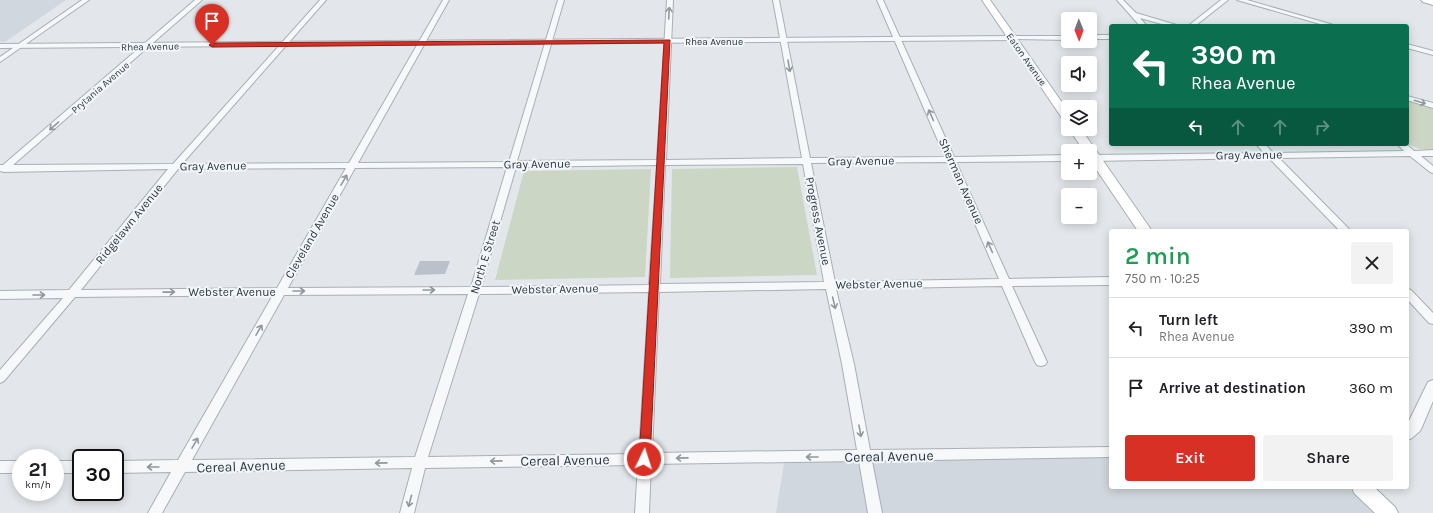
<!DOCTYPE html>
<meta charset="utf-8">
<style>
body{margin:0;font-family:Karla,sans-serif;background:#f2f2f2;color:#202124;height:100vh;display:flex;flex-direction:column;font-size:15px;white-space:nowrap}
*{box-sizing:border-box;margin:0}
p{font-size:13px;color:#757577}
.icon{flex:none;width:22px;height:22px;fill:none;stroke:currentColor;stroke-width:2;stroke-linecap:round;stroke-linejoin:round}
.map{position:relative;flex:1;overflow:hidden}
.panel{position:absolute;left:1109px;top:229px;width:300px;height:260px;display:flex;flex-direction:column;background:#fff;border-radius:4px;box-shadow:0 2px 10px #0003}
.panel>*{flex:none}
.guide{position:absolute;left:1109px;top:24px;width:300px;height:122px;border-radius:4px;box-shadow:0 2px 10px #0003;background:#0b6e4f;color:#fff;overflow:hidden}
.needle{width:26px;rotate:179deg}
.fabs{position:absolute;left:1061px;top:12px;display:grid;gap:8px}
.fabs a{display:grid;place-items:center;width:36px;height:36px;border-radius:4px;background:#fff;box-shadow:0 2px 10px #0003;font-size:20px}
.speed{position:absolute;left:12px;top:449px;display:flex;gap:8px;font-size:20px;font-weight:700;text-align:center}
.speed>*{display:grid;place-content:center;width:52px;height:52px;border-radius:50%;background:#fff;box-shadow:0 2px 10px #0003;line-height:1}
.speed small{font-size:10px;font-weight:400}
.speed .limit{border:2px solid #111;border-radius:6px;background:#fff;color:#111}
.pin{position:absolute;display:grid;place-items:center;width:34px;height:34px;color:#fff;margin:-41px -17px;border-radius:50% 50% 50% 0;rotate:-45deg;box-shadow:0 0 4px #0007}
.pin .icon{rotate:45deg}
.me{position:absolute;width:44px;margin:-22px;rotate:4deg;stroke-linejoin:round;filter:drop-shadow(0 0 3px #0008)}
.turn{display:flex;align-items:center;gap:14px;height:84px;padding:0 16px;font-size:18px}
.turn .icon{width:52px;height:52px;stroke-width:2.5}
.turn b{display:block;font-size:28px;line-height:34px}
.lanes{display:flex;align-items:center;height:38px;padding:0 16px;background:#0003;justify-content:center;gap:20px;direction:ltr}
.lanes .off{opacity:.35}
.round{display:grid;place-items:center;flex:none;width:42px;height:42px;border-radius:4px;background:#f2f2f2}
.overview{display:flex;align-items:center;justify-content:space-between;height:68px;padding:0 16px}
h1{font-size:24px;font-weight:600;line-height:30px;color:#1e9e55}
.cta{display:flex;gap:8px;margin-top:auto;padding:8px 16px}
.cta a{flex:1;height:46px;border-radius:4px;background:#d93025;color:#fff;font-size:16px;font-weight:600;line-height:46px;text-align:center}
.cta a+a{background:#f2f2f2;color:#202124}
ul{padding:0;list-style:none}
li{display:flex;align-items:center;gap:12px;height:60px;padding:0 16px;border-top:1px solid #e0e0e0}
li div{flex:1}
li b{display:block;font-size:15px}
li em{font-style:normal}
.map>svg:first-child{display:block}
.built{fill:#d1d7de}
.green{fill:#cbd6c4}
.building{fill:#bac1ca}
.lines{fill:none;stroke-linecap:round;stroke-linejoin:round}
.minor-casing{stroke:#a8afb7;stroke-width:2}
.tertiary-casing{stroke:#a8afb7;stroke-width:2}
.secondary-casing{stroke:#a8afb7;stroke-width:2}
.primary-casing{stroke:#a1adb8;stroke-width:2}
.minor{fill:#f6f8f9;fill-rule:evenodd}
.tertiary{fill:#f6f8f9;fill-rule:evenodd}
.secondary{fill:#fff;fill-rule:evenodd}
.primary{fill:#fff;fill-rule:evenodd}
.oneway{stroke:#90989f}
.route{fill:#d93025;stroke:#8d1f18}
.labels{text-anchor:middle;stroke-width:4;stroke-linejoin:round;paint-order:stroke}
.far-street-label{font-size:10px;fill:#2a3745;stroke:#f3f6f9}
.street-label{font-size:12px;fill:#2a3745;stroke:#f3f6f9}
.near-street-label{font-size:14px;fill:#2a3745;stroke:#f3f6f9}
</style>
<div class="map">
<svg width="1433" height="513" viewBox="0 0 1433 513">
<rect width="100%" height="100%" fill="#e3e7ec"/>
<g class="built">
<path d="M 0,0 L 66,0 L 5,42 L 0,42 Z"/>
<path d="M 1111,452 L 1111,487 L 1361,487 L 1388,513 L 776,513 L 785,457 Z"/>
</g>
<g class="green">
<path d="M 1407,99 L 1433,107 L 1433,150 L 1420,149 L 1407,144 Z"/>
<path d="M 797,167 L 817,275 L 670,278 L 672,169 Z"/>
<path d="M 651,169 L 645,277 L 495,280 L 524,171 Z"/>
</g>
<path class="building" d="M 420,261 L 450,261 L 445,274 L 414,275 Z"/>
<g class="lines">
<defs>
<g id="minor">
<path d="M 82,0 L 89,0 L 0,62 L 0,57 Z"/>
<path d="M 195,0 L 202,0 L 13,165 L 173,164 L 320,0 L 326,0 L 182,164 L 349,163 L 443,0 L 449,0 L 358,163 L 509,162 L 558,0 L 564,0 L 517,161 L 657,160 L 667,0 L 673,0 L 666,160 L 802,158 L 773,0 L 779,0 L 810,158 L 945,157 L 877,0 L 883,0 L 954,157 L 1068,155 L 1068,161 L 956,162 L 1009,279 L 1111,277 L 1111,285 L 1012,286 L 1047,362 L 1045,365 L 1041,366 L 1037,365 L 1035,362 L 1002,286 L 836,289 L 854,364 L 870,450 L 1111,447 L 1111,457 L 872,461 L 882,513 L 868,513 L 859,461 L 651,464 L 649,513 L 635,513 L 638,465 L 425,468 L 414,513 L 400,513 L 412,468 L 185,472 L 162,513 L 148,513 L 171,472 L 115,473 L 115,461 L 178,460 L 273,295 L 75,297 L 4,381 L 0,383 L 0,370 L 63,298 L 0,299 L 0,291 L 69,290 L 168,169 L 4,172 L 0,171 L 0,165 L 3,165 ZM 948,162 L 999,279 L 835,282 L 811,163 ZM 803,164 L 824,282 L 660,284 L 665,165 ZM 657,165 L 649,285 L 481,287 L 516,167 ZM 507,167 L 471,287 L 288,288 L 355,168 ZM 346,168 L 277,288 L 81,290 L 178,169 ZM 826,289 L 842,364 L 857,450 L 652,453 L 659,292 ZM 649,292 L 639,454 L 428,457 L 479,294 ZM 468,294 L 415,457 L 192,460 L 284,295 Z"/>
<path d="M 1117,0 L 1123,0 L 1136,13 L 1180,26 L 1169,26 L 1140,18 L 1147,26 L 1140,26 Z"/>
<path d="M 1221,0 L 1228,0 L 1195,26 L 1188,26 Z"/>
<path d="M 1237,0 L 1247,0 L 1337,26 L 1327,26 Z"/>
<rect x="1090" y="35" width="21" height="4"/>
<path d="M 1013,36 L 1068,36 L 1068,40 L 1011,39 L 1011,37 Z"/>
<path d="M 1407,44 L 1433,51 L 1433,55 L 1407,48 Z"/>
<path d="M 1407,96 L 1433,103 L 1433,108 L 1407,100 Z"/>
<path d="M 1256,144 L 1265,144 L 1273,153 L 1404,151 L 1397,144 L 1406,144 L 1414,151 L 1433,150 L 1433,156 L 1421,156 L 1433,166 L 1433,173 L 1430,172 L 1410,156 L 1279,158 L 1351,231 L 1340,231 L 1269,158 L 1090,161 L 1090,155 L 1264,153 Z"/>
<path d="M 1407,289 L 1411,290 L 1433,313 L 1433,324 L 1429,323 L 1407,299 Z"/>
<rect x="0" y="461" width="21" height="12"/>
<rect x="55" y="461" width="26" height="12"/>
</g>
<g id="tertiary">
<path d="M 1013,36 L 1017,38 L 1016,40 L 0,48 L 0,44 Z"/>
<path d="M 1433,380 L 1433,401 L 1422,427 L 1420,431 L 1412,438 L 1407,440 L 1407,425 L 1428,382 Z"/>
</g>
<g id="secondary">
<path d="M 982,0 L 990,0 L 1068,111 L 1068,122 L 1064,121 Z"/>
<path d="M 1069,129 L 1081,129 L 1152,231 L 1138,231 L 1090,160 L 1090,151 L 1084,151 Z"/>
<path d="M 1352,487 L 1374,487 L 1395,507 L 1398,513 L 1375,513 L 1354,493 Z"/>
</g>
<path id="primary" d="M 1421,0 L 1433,0 L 1433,5 L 1423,2 Z"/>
</defs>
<use href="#minor" class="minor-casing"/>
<use href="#tertiary" class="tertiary-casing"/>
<use href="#secondary" class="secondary-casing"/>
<use href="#primary" class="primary-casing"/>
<use href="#minor" class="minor"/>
<use href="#tertiary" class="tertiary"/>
<use href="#secondary" class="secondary"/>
<use href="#primary" class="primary"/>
</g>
<defs><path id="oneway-shaft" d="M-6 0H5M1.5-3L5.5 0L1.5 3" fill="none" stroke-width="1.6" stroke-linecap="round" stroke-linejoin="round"/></defs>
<g class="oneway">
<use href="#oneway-shaft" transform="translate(669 13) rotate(-87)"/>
<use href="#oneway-shaft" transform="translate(789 66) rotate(80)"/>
<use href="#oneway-shaft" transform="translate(1420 102) rotate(17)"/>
<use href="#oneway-shaft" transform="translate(931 115) rotate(-114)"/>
<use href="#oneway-shaft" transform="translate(54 126) rotate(139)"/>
<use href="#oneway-shaft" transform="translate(344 180) rotate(-60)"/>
<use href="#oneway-shaft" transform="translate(990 247) rotate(-114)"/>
<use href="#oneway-shaft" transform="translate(429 290)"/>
<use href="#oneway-shaft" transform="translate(299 291)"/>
<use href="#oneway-shaft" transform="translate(169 292) rotate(-1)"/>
<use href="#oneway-shaft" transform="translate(39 295)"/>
<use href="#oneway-shaft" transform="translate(834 303) rotate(77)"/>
<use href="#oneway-shaft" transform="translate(259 330) rotate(-60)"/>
<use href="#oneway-shaft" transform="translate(860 431) rotate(80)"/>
<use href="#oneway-shaft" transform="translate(195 443) rotate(-60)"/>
<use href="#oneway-shaft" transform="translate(812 457) rotate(180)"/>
<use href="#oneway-shaft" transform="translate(682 458) rotate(179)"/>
<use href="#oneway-shaft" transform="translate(496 461) rotate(179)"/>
<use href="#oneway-shaft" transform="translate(381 463) rotate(179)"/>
<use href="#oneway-shaft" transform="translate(153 467) rotate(-180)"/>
<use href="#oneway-shaft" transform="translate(410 501) rotate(105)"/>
</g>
<path class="route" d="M 670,40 L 650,459 L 649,462 L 644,464 L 640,462 L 639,459 L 664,43 L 212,47 L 209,45 L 212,43 Z"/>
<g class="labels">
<g class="far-street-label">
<text x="714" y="45">Rhea Avenue</text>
<text transform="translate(150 46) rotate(-1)" y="4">Rhea Avenue</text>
<text transform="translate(1027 59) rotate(55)" y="4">Eaton Avenue</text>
<text transform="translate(100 87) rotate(-41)" y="4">Prytania Avenue</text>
</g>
<g class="street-label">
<text transform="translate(1249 155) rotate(-1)" y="4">Gray Avenue</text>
<text transform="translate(861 161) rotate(-1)" y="4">Gray Avenue</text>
<text transform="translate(537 164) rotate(-1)" y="4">Gray Avenue</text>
<text transform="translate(213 166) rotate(-1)" y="4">Gray Avenue</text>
<text transform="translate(961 181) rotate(66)" y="4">Sherman Avenue</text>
<text transform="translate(818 221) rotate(79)" y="4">Progress Avenue</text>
<text transform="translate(129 224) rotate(-51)" y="4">Ridgelawn Avenue</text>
<text transform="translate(312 236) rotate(-60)" y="4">Cleveland Avenue</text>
<text transform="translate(485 257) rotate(-73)" y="4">North E Street</text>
<text transform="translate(879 284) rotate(-1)" y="4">Webster Avenue</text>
<text transform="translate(555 289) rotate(-1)" y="4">Webster Avenue</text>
<text x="232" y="296">Webster Avenue</text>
</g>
<g class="near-street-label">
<text transform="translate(889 456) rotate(-1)" y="5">Cereal Avenue</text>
<text transform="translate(565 460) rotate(-1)" y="5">Cereal Avenue</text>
<text transform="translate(241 466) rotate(-2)" y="5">Cereal Avenue</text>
</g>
</g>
</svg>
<div class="fabs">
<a><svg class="needle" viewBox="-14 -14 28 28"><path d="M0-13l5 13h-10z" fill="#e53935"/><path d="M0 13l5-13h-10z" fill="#757577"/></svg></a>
<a><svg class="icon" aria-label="sound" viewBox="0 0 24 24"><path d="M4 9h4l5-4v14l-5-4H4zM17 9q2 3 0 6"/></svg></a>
<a><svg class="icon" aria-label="layers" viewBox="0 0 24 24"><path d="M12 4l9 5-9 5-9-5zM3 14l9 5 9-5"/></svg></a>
<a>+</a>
<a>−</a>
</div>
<div class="speed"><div>21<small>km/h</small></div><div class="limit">30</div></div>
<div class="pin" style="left:212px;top:45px;background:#d93025"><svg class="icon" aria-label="arrive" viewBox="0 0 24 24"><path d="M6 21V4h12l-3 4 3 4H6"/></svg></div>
<svg class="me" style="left:644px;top:459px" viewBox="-20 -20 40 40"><circle r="17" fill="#d93025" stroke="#fff" stroke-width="3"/><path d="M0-11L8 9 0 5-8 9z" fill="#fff"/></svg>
<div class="guide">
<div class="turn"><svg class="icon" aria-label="left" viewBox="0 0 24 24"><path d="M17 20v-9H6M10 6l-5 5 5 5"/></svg><div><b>390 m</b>Rhea Avenue</div></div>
<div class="lanes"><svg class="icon" aria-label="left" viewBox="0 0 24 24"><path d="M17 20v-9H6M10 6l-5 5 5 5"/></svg><svg class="icon off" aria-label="ahead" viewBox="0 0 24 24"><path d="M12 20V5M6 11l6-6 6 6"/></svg><svg class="icon off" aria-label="ahead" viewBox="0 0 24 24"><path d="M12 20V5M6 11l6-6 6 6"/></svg><svg class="icon off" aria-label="right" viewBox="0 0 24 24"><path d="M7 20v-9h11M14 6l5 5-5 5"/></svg></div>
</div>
<section class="panel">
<div class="overview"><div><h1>2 min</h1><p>750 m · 10:25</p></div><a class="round"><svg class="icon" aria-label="close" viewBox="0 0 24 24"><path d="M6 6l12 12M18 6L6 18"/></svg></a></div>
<ul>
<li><svg class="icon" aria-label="left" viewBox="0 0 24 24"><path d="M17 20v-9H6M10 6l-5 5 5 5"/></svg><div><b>Turn left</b><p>Rhea Avenue</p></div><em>390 m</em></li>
<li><svg class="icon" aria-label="arrive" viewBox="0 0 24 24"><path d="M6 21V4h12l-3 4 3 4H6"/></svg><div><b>Arrive at destination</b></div><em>360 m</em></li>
</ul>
<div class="cta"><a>Exit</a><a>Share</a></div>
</section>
</div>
